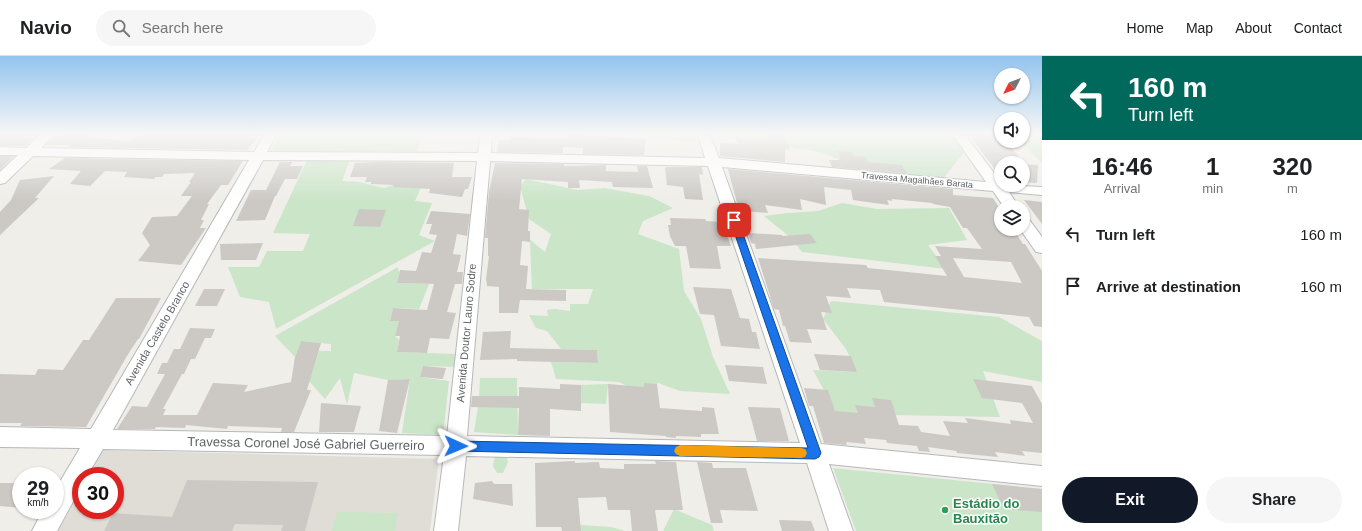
<!DOCTYPE html>
<meta charset="utf-8">
<style>
body{margin:0;font-family:Helvetica,sans-serif;background:#f6f6f6;color:#202124;height:100vh;display:flex;flex-direction:column;font-size:15px;white-space:nowrap}
*{box-sizing:border-box;margin:0}
p{font-size:13px;color:#757577}
.icon{flex:none;width:22px;height:22px;fill:none;stroke:currentColor;stroke-width:2;stroke-linecap:round;stroke-linejoin:round}
.map{position:relative;flex:1;overflow:hidden}
.sheet{display:flex;flex-direction:column;background:#fff;width:320px}
.sheet>*{flex:none}
.banner{background:#00695c;color:#fff;overflow:hidden}
.needle{width:26px;rotate:228deg}
.fabs{position:absolute;left:994px;top:12px;display:grid;gap:8px}
.fabs a{display:grid;place-items:center;width:36px;height:36px;border-radius:50%;background:#fff;box-shadow:0 1px 3px #0004;font-size:20px}
.speed{position:absolute;left:12px;top:411px;display:flex;gap:8px;font-size:20px;font-weight:700;text-align:center}
.speed>*{display:grid;place-content:center;width:52px;height:52px;border-radius:50%;background:#fff;box-shadow:0 1px 3px #0004;line-height:1}
.speed small{font-size:10px;font-weight:400}
.speed .limit{border:6px solid #d22;background:#fff;color:#111}
.pin{position:absolute;display:grid;place-items:center;width:34px;height:34px;color:#fff;margin:-17px;border-radius:8px;box-shadow:0 2px 6px #0006}
.me{position:absolute;width:44px;margin:-22px;rotate:91deg;stroke-linejoin:round;filter:drop-shadow(0 0 3px #0008)}
.turn{display:flex;align-items:center;gap:14px;height:84px;padding:0 20px;font-size:18px}
.turn .icon{width:52px;height:52px;stroke-width:2.5}
.turn b{display:block;font-size:28px;line-height:34px}
.eta{display:flex;justify-content:space-evenly;align-items:center;height:68px;text-align:center}
.eta b{font-size:24px;font-weight:600;line-height:28px}
.action{display:flex;gap:8px;margin-top:auto;padding:8px 20px}
.action a{flex:1;height:46px;border-radius:24px;background:#111827;color:#fff;font-size:16px;font-weight:600;line-height:46px;text-align:center}
.action a+a{background:#f6f6f6;color:#202124}
ul{padding:0;list-style:none}
li{display:flex;align-items:center;gap:12px;height:52px;padding:0 20px}
li div{flex:1}
li b{display:block;font-size:15px}
li em{font-style:normal}
header{display:flex;align-items:center;gap:24px;box-sizing:border-box;height:56px;padding:0 20px;background:#fff;border-bottom:1px solid #e0e0e0}
header strong{font-size:19px}
nav{display:flex;gap:22px;margin-inline-start:auto;font-size:14px}
.search{width:280px;height:36px;background:#f6f6f6;display:flex;align-items:center;gap:10px;box-sizing:border-box;padding:0 14px;border-radius:22px;color:#757577;font-size:15px}
main{display:flex;flex:1;min-height:0}
.map>svg:first-child{display:block}
.education{fill:#e0ddd7}
.green{fill:#cae5c8}
.building{fill:#ccc9c5;fill-rule:evenodd}
.lines{fill:none;stroke-linecap:round;stroke-linejoin:round}
.minor-casing{stroke:#b5b8bb;stroke-width:2}
.minor{fill:#fff;fill-rule:evenodd}
.route{fill:#1a73e8;stroke:#114b97}
.slow{fill:#f59e0b}
.leisure-dot{fill:#2e9e5b;stroke:#fff;stroke-width:1.5}
.labels{text-anchor:middle;stroke-width:3;stroke-linejoin:round;paint-order:stroke}
.far-street-label{font-size:9px;fill:#606367;stroke:#fff}
.street-label{font-size:11px;fill:#606367;stroke:#fff}
.near-street-label{font-size:13px;fill:#606367;stroke:#fff}
.near-leisure-label{font-size:13px;font-weight:bold;fill:#27864d;stroke:#fff;text-anchor:start}
</style>
<header>
<strong>Navio</strong>
<div class="search"><svg class="icon" aria-label="search" viewBox="0 0 24 24"><circle cx="10" cy="10" r="6"/><path d="M15 15l6 6"/></svg>Search here</div>
<nav><a>Home</a><a>Map</a><a>About</a><a>Contact</a></nav>
</header>
<main>
<div class="map">
<svg width="1042" height="475" viewBox="0 0 1042 475">
<rect width="100%" height="100%" fill="#f0eee9"/>
<path class="education" d="M 103,394 L 439,403 L 430,475 L 58,475 L 81,434 L 81,454 L 115,454 L 115,420 L 89,420 Z"/>
<g class="green">
<path d="M 279,79 L 422,79 L 417,95 L 270,95 Z"/>
<path d="M 632,79 L 697,79 L 696,86 Z"/>
<path d="M 714,79 L 952,79 L 965,95 L 943,123 L 861,113 L 821,96 Z"/>
<path d="M 1023,79 L 1042,79 L 1042,107 L 1020,85 L 1023,85 Z"/>
<path d="M 308,102 L 350,103 L 342,125 L 359,126 L 384,132 L 408,124 L 424,125 L 415,145 L 432,147 L 419,179 L 435,185 L 276,273 L 269,246 L 240,241 L 228,211 L 259,211 L 267,195 L 303,195 L 310,178 L 273,177 Z"/>
<path d="M 526,123 L 577,134 L 605,132 L 649,140 L 673,152 L 643,165 L 638,178 L 679,193 L 684,235 L 701,263 L 713,301 L 730,338 L 680,335 L 658,327 L 644,342 L 627,330 L 619,326 L 556,323 L 551,306 L 598,307 L 597,294 L 561,293 L 547,275 L 536,272 L 529,259 L 548,260 L 547,254 L 555,253 L 570,255 L 570,248 L 588,248 L 593,233 L 532,233 L 530,184 L 545,196 L 551,178 L 529,163 L 520,130 Z"/>
<path d="M 842,147 L 877,153 L 949,152 L 967,184 L 928,189 L 946,213 L 802,196 L 790,181 L 764,160 L 788,157 L 818,155 Z"/>
<path d="M 398,211 L 399,217 L 397,227 L 429,228 L 419,253 L 393,252 L 390,264 L 399,265 L 395,280 L 399,284 L 397,296 L 455,298 L 458,311 L 423,310 L 420,321 L 449,325 L 443,379 L 402,377 L 410,323 L 388,324 L 354,317 L 347,349 L 340,322 L 325,343 L 309,325 L 319,295 L 331,295 L 331,288 L 301,285 L 295,301 L 275,280 Z"/>
<path d="M 831,245 L 999,261 L 1042,285 L 1042,326 L 983,315 L 1000,361 L 837,358 L 813,314 L 857,316 L 846,293 L 823,263 Z"/>
<path d="M 480,322 L 517,322 L 518,379 L 474,376 L 478,351 L 505,351 L 505,340 L 479,340 Z"/>
<path d="M 608,328 L 606,348 L 581,347 L 581,329 Z"/>
<path d="M 495,400 L 506,400 L 508,406 L 503,417 L 497,417 L 493,410 Z"/>
<path d="M 833,412 L 1042,433 L 1042,475 L 856,475 Z"/>
<path d="M 674,453 L 712,469 L 714,475 L 663,475 Z"/>
<path d="M 337,456 L 398,457 L 395,475 L 332,475 Z"/>
<path d="M 582,469 L 611,471 L 625,475 L 570,475 Z"/>
</g>
<g class="building">
<path d="M 0,79 L 38,79 L 25,90 L 0,90 Z"/>
<path d="M 80,79 L 91,79 L 89,81 L 126,85 L 132,84 L 135,81 L 140,82 L 142,79 L 260,79 L 247,94 L 68,91 L 69,89 L 46,89 L 54,80 Z"/>
<path d="M 568,79 L 646,82 L 644,99 L 583,98 L 583,92 L 563,91 L 563,97 L 497,96 L 499,84 L 510,84 L 510,81 L 568,82 Z"/>
<path d="M 766,79 L 785,80 L 790,94 L 785,93 L 785,106 L 720,100 L 720,87 L 738,88 L 736,82 L 760,84 L 767,83 Z"/>
<path d="M 969,79 L 990,79 L 998,88 L 1011,89 L 1011,91 L 1024,107 L 1001,107 L 1001,121 Z"/>
<path d="M 837,95 L 852,96 L 854,100 L 866,101 L 868,106 L 902,109 L 907,117 L 832,111 L 829,104 L 841,104 Z"/>
<path d="M 0,100 L 14,100 L 0,114 Z"/>
<path d="M 65,102 L 243,105 L 228,129 L 221,129 L 207,148 L 209,148 L 201,164 L 204,164 L 200,172 L 206,172 L 181,209 L 138,205 L 150,189 L 142,177 L 152,161 L 177,160 L 192,140 L 181,140 L 191,126 L 189,126 L 195,117 L 164,118 L 162,121 L 156,121 L 154,123 L 124,121 L 127,116 L 105,115 L 90,130 L 70,128 L 81,115 L 49,113 Z"/>
<path d="M 280,106 L 292,106 L 290,110 L 303,110 L 297,123 L 285,123 L 276,140 L 275,140 L 265,164 L 236,165 L 251,134 L 266,134 Z"/>
<path d="M 377,106 L 454,107 L 452,121 L 472,121 L 468,133 L 465,133 L 462,141 L 429,137 L 430,133 L 393,131 L 394,129 L 371,128 L 371,126 L 365,126 L 367,121 L 350,121 L 355,107 Z"/>
<path d="M 495,107 L 564,108 L 564,110 L 606,109 L 606,115 L 638,116 L 637,110 L 647,110 L 653,132 L 613,131 L 612,126 L 579,124 L 580,132 L 568,132 L 568,126 L 522,123 L 519,153 L 529,154 L 528,175 L 530,175 L 530,186 L 522,185 L 520,209 L 528,210 L 526,233 L 566,234 L 566,245 L 520,244 L 518,257 L 499,257 L 499,231 L 487,230 L 486,223 L 489,200 L 488,200 L 488,182 L 485,182 L 489,136 Z"/>
<path d="M 1023,108 L 1038,109 L 1037,127 L 1023,126 Z"/>
<path d="M 665,111 L 702,111 L 703,119 L 699,118 L 703,144 L 685,143 L 683,131 L 667,129 Z"/>
<path d="M 728,113 L 953,133 L 953,139 L 993,142 L 1001,155 L 1001,173 L 1013,173 L 1023,188 L 1025,188 L 1042,215 L 1042,271 L 1034,270 L 1029,261 L 884,246 L 880,234 L 847,232 L 851,242 L 826,240 L 832,257 L 821,256 L 827,274 L 807,273 L 812,287 L 790,286 L 785,270 L 783,270 L 779,254 L 774,253 L 758,202 L 866,209 L 868,212 L 947,220 L 935,200 L 941,200 L 935,190 L 982,193 L 967,172 L 963,172 L 950,151 L 933,148 L 932,147 L 892,143 L 892,145 L 887,144 L 889,149 L 853,144 L 851,134 L 824,131 L 826,149 L 800,143 L 802,154 L 765,149 L 768,157 L 745,155 L 742,148 L 737,147 ZM 953,202 L 1011,206 L 1022,227 L 964,221 Z"/>
<path d="M 54,120 L 35,142 L 39,142 L 0,179 L 0,156 L 11,144 L 20,124 Z"/>
<path d="M 1024,144 L 1042,146 L 1042,168 Z"/>
<path d="M 359,153 L 386,154 L 380,171 L 353,170 Z"/>
<path d="M 431,155 L 470,158 L 467,180 L 457,178 L 453,198 L 461,199 L 457,216 L 463,216 L 462,228 L 455,228 L 447,256 L 456,257 L 449,283 L 430,282 L 427,297 L 397,296 L 400,280 L 395,280 L 399,265 L 390,265 L 393,252 L 427,254 L 434,228 L 397,227 L 400,214 L 416,215 L 422,196 L 431,197 L 437,179 L 429,178 L 432,168 L 426,168 Z"/>
<path d="M 670,162 L 705,163 L 706,165 L 722,166 L 731,190 L 717,190 L 721,213 L 690,212 L 686,190 L 675,190 L 670,180 L 668,169 L 671,169 Z"/>
<path d="M 748,177 L 782,179 L 782,180 L 810,178 L 817,187 L 756,193 L 755,188 L 751,187 Z"/>
<path d="M 263,187 L 256,204 L 221,204 L 220,188 Z"/>
<path d="M 693,231 L 731,233 L 740,262 L 749,263 L 752,276 L 756,276 L 760,293 L 721,290 L 714,259 L 700,258 Z"/>
<path d="M 204,233 L 225,233 L 217,250 L 195,250 Z"/>
<path d="M 116,242 L 161,242 L 139,283 L 138,283 L 127,300 L 86,371 L 20,370 L 22,367 L 0,367 L 0,318 L 35,319 L 38,313 L 63,314 L 83,284 L 89,284 Z"/>
<path d="M 190,272 L 215,273 L 211,282 L 205,282 L 195,303 L 191,303 L 184,318 L 182,318 L 163,353 L 166,353 L 163,359 L 197,359 L 213,327 L 248,329 L 244,336 L 291,326 L 295,301 L 301,285 L 321,287 L 307,334 L 311,334 L 294,376 L 281,376 L 282,372 L 228,370 L 227,373 L 186,369 L 185,372 L 156,371 L 155,373 L 117,373 L 132,350 L 147,351 L 165,318 L 157,318 L 162,307 L 167,307 L 174,293 L 180,293 Z"/>
<path d="M 511,275 L 510,292 L 597,294 L 598,307 L 517,305 L 517,303 L 480,304 L 483,276 Z"/>
<path d="M 814,298 L 851,300 L 857,316 L 820,314 Z"/>
<path d="M 725,309 L 763,311 L 767,328 L 729,325 Z"/>
<path d="M 423,310 L 446,312 L 443,323 L 420,321 Z"/>
<path d="M 410,323 L 397,377 L 379,375 L 388,324 Z"/>
<path d="M 973,323 L 1032,330 L 1042,348 L 1042,397 L 1022,395 L 1025,400 L 995,396 L 998,401 L 957,397 L 956,395 L 928,391 L 930,396 L 919,395 L 917,390 L 887,387 L 886,384 L 864,382 L 866,388 L 846,386 L 847,389 L 824,387 L 813,350 L 809,350 L 804,332 L 828,334 L 835,355 L 858,357 L 855,349 L 875,351 L 872,342 L 891,344 L 899,369 L 918,370 L 921,376 L 950,380 L 943,365 L 968,367 L 965,362 L 1011,368 L 1010,364 L 1033,367 L 1022,347 L 982,342 Z"/>
<path d="M 644,327 L 657,328 L 660,352 L 702,355 L 702,351 L 714,352 L 719,378 L 701,378 L 701,381 L 676,380 L 676,382 L 666,381 L 666,380 L 610,376 L 608,328 L 644,331 Z"/>
<path d="M 560,328 L 581,329 L 581,355 L 550,353 L 550,380 L 518,379 L 519,352 L 471,351 L 472,340 L 519,340 L 519,331 L 560,333 Z"/>
<path d="M 321,347 L 361,350 L 354,376 L 319,376 Z"/>
<path d="M 748,351 L 780,352 L 789,385 L 757,385 Z"/>
<path d="M 575,405 L 575,407 L 599,406 L 600,412 L 624,413 L 624,408 L 656,408 L 655,405 L 676,406 L 683,454 L 655,454 L 658,475 L 632,475 L 630,454 L 608,454 L 606,441 L 578,442 L 581,475 L 562,475 L 561,471 L 536,471 L 535,407 Z"/>
<path d="M 697,406 L 712,407 L 713,412 L 746,412 L 758,455 L 720,454 L 723,467 L 711,467 Z"/>
<path d="M 187,424 L 318,426 L 305,475 L 281,475 L 283,469 L 235,468 L 232,475 L 104,475 L 113,457 L 172,461 Z"/>
<path d="M 492,425 L 494,428 L 512,428 L 513,450 L 473,443 L 475,427 Z"/>
<path d="M 0,427 L 21,427 L 21,452 L 0,450 Z"/>
<path d="M 992,428 L 1042,433 L 1042,456 L 1004,453 Z"/>
<path d="M 779,464 L 811,465 L 815,475 L 782,475 Z"/>
</g>
<g class="lines">
<defs>
<g id="minor">
<path d="M 40,79 L 53,79 L 41,92 L 254,96 L 264,79 L 276,79 L 267,96 L 478,97 L 480,79 L 492,79 L 491,97 L 705,102 L 698,79 L 710,79 L 719,102 L 986,126 L 953,79 L 965,79 L 1001,126 L 1001,129 L 1042,131 L 1042,139 L 1009,136 L 1019,151 L 1004,151 L 993,135 L 722,111 L 821,388 L 1042,410 L 1042,430 L 829,408 L 853,475 L 829,475 L 807,407 L 466,400 L 458,475 L 434,475 L 444,399 L 103,393 L 87,420 L 81,420 L 81,431 L 57,475 L 32,475 L 43,454 L 55,454 L 55,434 L 80,392 L 0,391 L 0,371 L 91,373 L 249,104 L 33,100 L 5,127 L 0,128 L 0,116 L 18,99 L 0,99 L 0,91 L 26,92 ZM 263,104 L 477,105 L 447,380 L 113,374 ZM 490,105 L 708,110 L 800,387 L 467,380 Z"/>
<path d="M 1023,161 L 1028,162 L 1042,181 L 1042,197 L 1036,196 L 1020,173 L 1023,173 Z"/>
</g>
</defs>
<use href="#minor" class="minor-casing"/>
<use href="#minor" class="minor"/>
</g>
<linearGradient id="sky" x2="0" y2="1"><stop stop-color="#92c4ee"/><stop offset="0.54" stop-color="#f8f7f5"/><stop offset="1" stop-color="#f8f7f5" stop-opacity="0"/></linearGradient>
<rect width="1042" height="145" fill="url(#sky)"/>
<path class="route" d="M 734,162 L 738,164 L 821,397 L 819,401 L 815,403 L 456,395 L 452,394 L 450,390 L 452,386 L 456,385 L 808,392 L 730,164 Z"/>
<path class="slow" d="M 680,389 L 801,392 L 805,393 L 807,397 L 805,401 L 801,402 L 680,400 L 676,398 L 674,395 L 676,391 Z"/>
<circle class="leisure-dot" cx="945" cy="454" r="4"/>
<g class="labels">
<g class="far-street-label">
<text transform="translate(917 124) rotate(5)" y="3">Travessa Magalhães Barata</text>
</g>
<g class="street-label">
<text transform="translate(157 277) rotate(-60)" y="4">Avenida Castelo Branco</text>
<text transform="translate(466 277) rotate(-85)" y="4">Avenida Doutor Lauro Sodre</text>
</g>
<g class="near-street-label">
<text transform="translate(306 387) rotate(1)" y="5">Travessa Coronel José Gabriel Guerreiro</text>
</g>
<g class="near-leisure-label">
<text x="953" y="452">Estádio do<tspan x="953" dy="15">Bauxitão</tspan></text>
</g>
</g>
</svg>
<div class="fabs">
<a><svg class="needle" viewBox="-14 -14 28 28"><path d="M0-13l5 13h-10z" fill="#e53935"/><path d="M0 13l5-13h-10z" fill="#757577"/></svg></a>
<a><svg class="icon" aria-label="sound" viewBox="0 0 24 24"><path d="M4 9h4l5-4v14l-5-4H4zM17 9q2 3 0 6"/></svg></a>
<a><svg class="icon" aria-label="search" viewBox="0 0 24 24"><circle cx="10" cy="10" r="6"/><path d="M15 15l6 6"/></svg></a>
<a><svg class="icon" aria-label="layers" viewBox="0 0 24 24"><path d="M12 4l9 5-9 5-9-5zM3 14l9 5 9-5"/></svg></a>
</div>
<div class="speed"><div>29<small>km/h</small></div><div class="limit">30</div></div>
<div class="pin" style="left:734px;top:164px;background:#d93025"><svg class="icon" aria-label="arrive" viewBox="0 0 24 24"><path d="M6 21V4h12l-3 4 3 4H6"/></svg></div>
<svg class="me" style="left:456px;top:390px" viewBox="-20 -20 40 40"><path d="M0-17L14 15 0 8-14 15z" fill="#1a73e8" stroke="#fff" stroke-width="4"/></svg>
</div>
<section class="sheet">
<div class="banner">
<div class="turn"><svg class="icon" aria-label="left" viewBox="0 0 24 24"><path d="M17 20v-9H6M10 6l-5 5 5 5"/></svg><div><b>160 m</b>Turn left</div></div>
</div>
<div class="eta">
<div><b>16:46</b><p>Arrival</p></div>
<div><b>1</b><p>min</p></div>
<div><b>320</b><p>m</p></div>
</div>
<ul>
<li><svg class="icon" aria-label="left" viewBox="0 0 24 24"><path d="M17 20v-9H6M10 6l-5 5 5 5"/></svg><div><b>Turn left</b></div><em>160 m</em></li>
<li><svg class="icon" aria-label="arrive" viewBox="0 0 24 24"><path d="M6 21V4h12l-3 4 3 4H6"/></svg><div><b>Arrive at destination</b></div><em>160 m</em></li>
</ul>
<div class="action"><a>Exit</a><a>Share</a></div>
</section>
</main>
